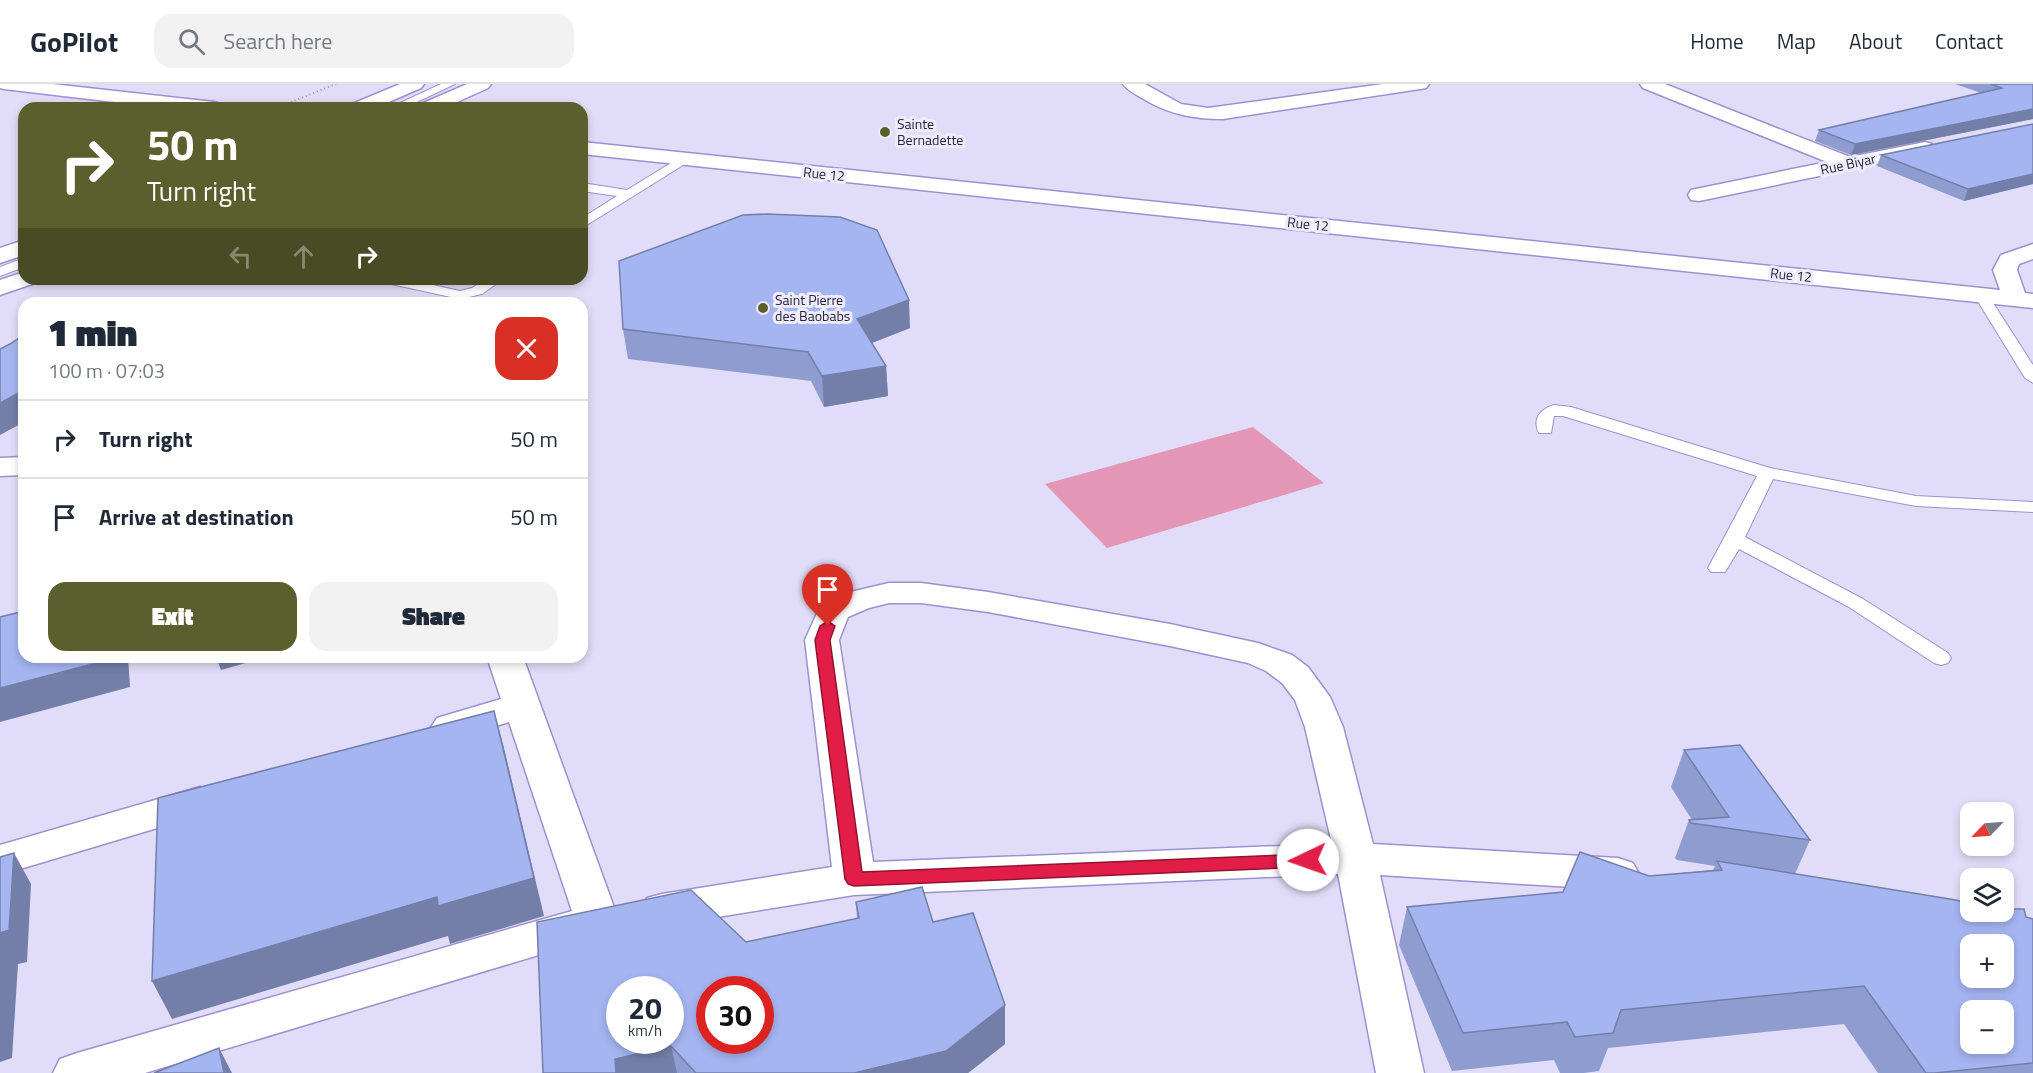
<!DOCTYPE html>
<meta charset="utf-8">
<style>
body{margin:0;font-family:"Titillium Web",sans-serif;background:#f2f2f3;color:#1f2937;height:100vh;display:flex;flex-direction:column;font-size:22px;white-space:nowrap}
*{box-sizing:border-box;margin:0}
p{font-size:20px;color:#747a83}
.icon{flex:none;width:33px;height:33px;fill:none;stroke:currentColor;stroke-width:2;stroke-linecap:round;stroke-linejoin:round}
.map{position:relative;flex:1;overflow:hidden}
.side{position:absolute;left:18px;top:213px;width:570px;height:366px;display:flex;flex-direction:column;background:#fff;border-radius:18px;box-shadow:0 3px 9px #0003}
.side>*{flex:none}
.top-card{position:absolute;left:18px;top:18px;width:570px;height:183px;border-radius:18px;box-shadow:0 3px 9px #0003;background:#5a5f2d;color:#fff;overflow:hidden}
.needle{width:39px;rotate:245deg}
.tools{position:absolute;left:1960px;top:718px;display:grid;gap:12px}
.tools a{display:grid;place-items:center;width:54px;height:54px;border-radius:12px;background:#fff;box-shadow:0 3px 9px #0003;font-size:30px}
.speed{position:absolute;left:606px;top:892px;display:flex;gap:12px;font-size:30px;font-weight:700;text-align:center}
.speed>*{display:grid;place-content:center;width:78px;height:78px;border-radius:50%;background:#fff;box-shadow:0 3px 9px #0003;line-height:1}
.speed small{font-size:15px;font-weight:400}
.speed .limit{border:9px solid #d22;background:#fff;color:#111}
.pin{position:absolute;display:grid;place-items:center;width:51px;height:51px;color:#fff;margin:-62px -26px;border-radius:50% 50% 50% 0;rotate:-45deg;box-shadow:0 0 6px #0007}
.pin .icon{rotate:45deg}
.me{position:absolute;width:66px;margin:-33px;rotate:267deg;stroke-linejoin:round;filter:drop-shadow(0 0 4px #0008)}
.turn{display:flex;align-items:center;gap:21px;height:126px;padding:0 30px;font-size:27px}
.turn .icon{width:78px;height:78px;stroke-width:2.5}
.turn b{display:block;font-size:42px;line-height:51px}
.lanes{display:flex;align-items:center;height:57px;padding:0 30px;background:#0003;justify-content:center;gap:30px;direction:ltr}
.lanes .off{opacity:.35}
.round{display:grid;place-items:center;flex:none;width:63px;height:63px;border-radius:18px;background:#f2f2f3}
.head{display:flex;align-items:center;justify-content:space-between;height:102px;padding:0 30px}
h1{font-size:36px;font-weight:800;line-height:45px}
.button{display:flex;gap:12px;margin-top:auto;padding:12px 30px}
.button a{flex:1;height:69px;border-radius:18px;background:#5a5f2d;color:#fff;font-size:24px;font-weight:800;line-height:69px;text-align:center}
.button a+a{background:#f2f2f3;color:#1f2937}
ul{padding:0;list-style:none}
li{display:flex;align-items:center;gap:18px;height:78px;padding:0 30px;border-top:2px solid #e0e1e3}
li div{flex:1}
li b{display:block;font-size:22px}
li em{font-style:normal}
header{display:flex;align-items:center;gap:36px;box-sizing:border-box;height:84px;padding:0 30px;background:#fff;border-bottom:2px solid #e0e1e3}
header strong{font-size:28px}
nav{display:flex;gap:33px;margin-inline-start:auto;font-size:21px}
.search{width:420px;height:54px;background:#f2f2f3;display:flex;align-items:center;gap:15px;box-sizing:border-box;padding:0 21px;border-radius:18px;color:#747a83;font-size:22px}
.map>svg:first-child{display:block}
.green{fill:#e496b6}
.lines{fill:none;stroke-linecap:round;stroke-linejoin:round}
.service-casing{stroke:#9d90d0;stroke-width:2}
.minor-casing{stroke:#9d90d0;stroke-width:3}
.tertiary-casing{stroke:#9d90d0;stroke-width:3}
.primary-casing{stroke:#9d90d0;stroke-width:3}
.path{stroke:#9995af;stroke-width:2;stroke-dasharray:1 3;stroke-linecap:butt}
.service{fill:#fff;fill-rule:evenodd}
.minor{fill:#fff;fill-rule:evenodd}
.tertiary{fill:#fff;fill-rule:evenodd}
.primary{fill:#fff;fill-rule:evenodd}
.wall{fill:#8e9cd0}
.shaded-wall{fill:#747fa9}
.building{fill:#a5b5f2;stroke:#747fa9;stroke-width:1.5;fill-rule:evenodd}
.route{fill:#e11d48;stroke:#92132f;stroke-width:1.5}
.poi-dot{fill:#5a5f2d;stroke:#eeecfa;stroke-width:2}
.labels{text-anchor:middle;stroke-width:6;stroke-linejoin:round;paint-order:stroke}
.far-poi-label{font-size:14px;fill:#2a243e;stroke:#eeecfa;text-anchor:start}
.far-street-label{font-size:14px;fill:#2a243e;stroke:#eeecfa}
</style>
<header>
<strong>GoPilot</strong>
<div class="search"><svg class="icon" aria-label="search" viewBox="0 0 24 24"><circle cx="10" cy="10" r="6"/><path d="M15 15l6 6"/></svg>Search here</div>
<nav><a>Home</a><a>Map</a><a>About</a><a>Contact</a></nav>
</header>
<div class="map">
<svg width="2033" height="989" viewBox="0 0 2033 989">
<rect width="100%" height="100%" fill="#e1ddf8"/>
<path class="green" d="M 1253,343 L 1324,399 L 1107,464 L 1045,400 Z"/>
<g class="lines">
<defs>
<g id="service">
<path d="M 441,0 L 455,0 L 404,24 L 389,24 Z"/>
<path d="M 684,71 L 688,72 L 688,78 L 582,144 L 582,134 L 617,112 L 582,107 L 582,99 L 627,106 Z"/>
<path d="M 24,174 L 24,183 L 0,192 L 0,183 Z"/>
<path d="M 380,195 L 406,195 L 460,207 L 472,204 L 486,195 L 503,195 L 482,210 L 460,215 L 382,198 Z"/>
<path d="M 1981,207 L 1986,208 L 2033,281 L 2033,299 L 2025,294 L 1974,211 Z"/>
<path d="M 1554,321 L 1571,323 L 1770,384 L 1916,412 L 2033,418 L 2033,428 L 1916,422 L 1773,395 L 1745,453 L 1863,515 L 1948,569 L 1951,574 L 1948,579 L 1941,581 L 1934,579 L 1849,523 L 1739,465 L 1725,488 L 1711,488 L 1708,484 L 1757,392 L 1563,332 L 1554,332 L 1551,349 L 1539,349 C 1532,335 1540,325 1554,321 Z"/>
</g>
<g id="minor">
<path d="M 0,0 L 52,0 L 214,18 L 221,20 L 223,24 L 165,24 L 4,5 L 0,4 Z"/>
<path d="M 1123,0 L 1145,0 L 1181,20 L 1208,24 L 1383,0 L 1429,0 L 1426,4 L 1420,5 L 1223,35 C 1193,35 1168,30 1142,14 C 1135,10 1127,6 1123,0 Z"/>
<path d="M 1640,0 L 1665,0 L 1850,73 L 1925,58 L 1932,60 L 1935,64 L 1932,68 L 1925,70 L 1699,117 L 1691,116 L 1688,111 L 1691,106 L 1827,78 L 1643,4 Z"/>
<path d="M 582,58 L 2000,206 L 1993,186 L 2001,171 L 2033,160 L 2033,175 L 2019,180 L 2017,186 L 2025,209 L 2033,210 L 2033,224 L 582,70 Z"/>
<path d="M 24,373 L 24,391 L 0,392 L 0,374 Z"/>
<path d="M 889,499 L 921,499 L 988,508 L 1170,540 L 1258,559 L 1292,571 L 1308,583 L 1330,613 L 1343,643 L 1373,760 L 1618,774 L 1633,779 L 1639,790 L 1633,801 L 1618,806 L 1380,791 L 1424,989 L 1376,989 L 1338,790 L 854,811 L 662,842 L 647,838 L 640,826 L 647,814 L 662,810 L 832,783 L 805,556 L 821,520 L 846,509 ZM 889,519 L 921,519 L 988,528 L 1170,562 L 1248,579 L 1266,587 L 1282,599 L 1295,616 L 1305,643 L 1332,760 L 873,778 L 839,556 L 848,533 L 869,524 Z"/>
<path d="M 487,573 L 523,573 L 619,837 L 612,849 L 145,989 L 53,989 L 60,975 L 77,969 L 572,827 L 509,638 L 450,656 L 437,652 L 431,643 L 437,634 L 501,615 Z"/>
<path d="M 200,703 L 214,707 L 220,717 L 214,727 L 0,791 L 0,761 Z"/>
</g>
<g id="tertiary">
<path d="M 400,0 L 424,0 L 421,4 L 375,24 L 350,24 L 352,20 Z"/>
<path d="M 467,0 L 491,0 L 488,4 L 444,24 L 419,24 L 421,20 Z"/>
</g>
<g id="primary">
<path d="M 24,156 L 24,171 L 0,179 L 0,164 Z"/>
<path d="M 24,188 L 24,195 L 36,195 L 32,200 L 0,211 L 0,196 Z"/>
</g>
</defs>
<use href="#service" class="service-casing"/>
<use href="#minor" class="minor-casing"/>
<use href="#tertiary" class="tertiary-casing"/>
<use href="#primary" class="primary-casing"/>
<path class="path" d="M 276,24 L 336,0"/>
<use href="#service" class="service"/>
<use href="#minor" class="minor"/>
<use href="#tertiary" class="tertiary"/>
<use href="#primary" class="primary"/>
</g>
<g class="wall">
<path d="M 1955,0 L 2033,0 L 2033,35 L 1851,71 L 1815,57 L 1819,46 L 1981,9 Z"/>
<path d="M 2033,40 L 2033,100 L 1964,117 L 1877,82 L 1881,71 Z"/>
<path d="M 910,244 L 872,259 L 886,282 L 888,312 L 824,323 L 811,297 L 628,275 L 623,245 Z"/>
<path d="M 1684,666 L 1810,756 L 1795,790 L 2033,835 L 2033,989 L 1878,989 L 1844,940 L 1608,964 L 1599,987 L 1584,989 L 1560,989 L 1554,976 L 1452,987 L 1399,861 L 1407,823 L 1563,808 L 1649,792 L 1713,786 L 1715,782 L 1677,776 L 1675,774 L 1689,736 L 1692,736 L 1671,703 Z"/>
<path d="M 856,818 L 933,838 L 1005,960 L 968,989 L 543,989 L 746,858 L 857,835 Z"/>
</g>
<g class="shaded-wall">
<path d="M 2033,25 L 2033,35 L 1851,71 L 1855,60 Z"/>
<path d="M 2033,90 L 2033,100 L 1964,117 L 1968,105 Z"/>
<path d="M 909,216 L 910,244 L 859,264 L 857,235 Z"/>
<path d="M 886,282 L 888,312 L 824,323 L 822,292 Z"/>
<path d="M 24,306 L 24,338 L 0,351 L 0,319 Z"/>
<path d="M 116,573 L 128,573 L 130,603 L 0,638 L 0,604 Z"/>
<path d="M 216,573 L 266,573 L 221,586 Z"/>
<path d="M 494,627 L 504,664 L 544,832 L 450,860 L 448,852 L 172,935 L 152,897 Z"/>
<path d="M 14,769 L 31,800 L 27,878 L 18,880 L 12,974 L 0,978 L 0,849 Z"/>
<path d="M 1005,921 L 1005,960 L 968,989 L 854,989 Z"/>
<path d="M 671,962 L 677,989 L 616,989 L 615,975 Z"/>
<path d="M 219,964 L 232,989 L 224,989 Z"/>
</g>
<g class="building">
<path d="M 1991,0 L 2033,0 L 2033,25 L 1855,60 L 1819,46 L 2002,4 Z"/>
<path d="M 2033,40 L 2033,90 L 1968,105 L 1881,71 Z"/>
<path d="M 767,130 L 840,133 L 877,146 L 909,216 L 857,235 L 886,282 L 822,292 L 808,268 L 623,245 L 619,177 L 743,131 Z"/>
<path d="M 22,252 L 24,252 L 24,306 L 0,319 L 0,265 L 10,260 Z"/>
<path d="M 24,527 L 24,573 L 116,573 L 116,574 L 0,604 L 0,533 Z"/>
<path d="M 494,627 L 534,794 L 438,822 L 437,813 L 152,897 L 158,714 Z"/>
<path d="M 1740,661 L 1810,756 L 1691,739 L 1689,736 L 1729,733 L 1684,666 Z"/>
<path d="M 1580,768 L 1649,792 L 1722,786 L 1717,777 L 1956,816 L 1971,820 L 1971,828 L 2004,828 L 2004,825 L 2024,825 L 2026,833 L 2033,835 L 2033,979 L 1935,989 L 1926,989 L 1864,902 L 1621,926 L 1613,949 L 1575,953 L 1567,938 L 1463,949 L 1407,823 L 1563,808 ZM 1971,861 L 2004,861 L 2004,894 L 1971,894 ZM 1971,927 L 2004,927 L 2004,960 L 1971,960 Z"/>
<path d="M 14,769 L 9,846 L 0,849 L 0,773 Z"/>
<path d="M 922,803 L 933,838 L 973,829 L 1005,921 L 946,967 L 854,989 L 696,989 L 671,962 L 615,975 L 616,989 L 543,989 L 537,838 L 691,806 L 746,858 L 859,834 L 856,818 ZM 620,906 L 670,906 L 670,957 L 620,957 ZM 710,906 L 760,906 L 760,957 L 710,957 Z"/>
<path d="M 219,964 L 224,989 L 154,989 Z"/>
</g>
<path class="route" d="M 828,537 L 835,542 L 830,556 L 862,788 L 1308,770 L 1314,772 L 1316,776 L 1314,781 L 1308,783 L 854,802 L 848,800 L 845,795 L 815,556 L 820,542 Z"/>
<g class="poi-dot">
<circle cx="885" cy="48" r="6"/>
<circle cx="763" cy="224" r="6"/>
</g>
<g class="labels">
<g class="far-poi-label">
<text x="897" y="45">Sainte<tspan x="897" dy="16">Bernadette</tspan></text>
<text x="775" y="221">Saint Pierre<tspan x="775" dy="16">des Baobabs</tspan></text>
</g>
<g class="far-street-label">
<text transform="translate(1848 80) rotate(-12)" y="5">Rue Biyar</text>
<text transform="translate(824 90) rotate(6)" y="5">Rue 12</text>
<text transform="translate(1308 140) rotate(6)" y="5">Rue 12</text>
<text transform="translate(1791 191) rotate(6)" y="5">Rue 12</text>
</g>
</g>
</svg>
<div class="tools">
<a><svg class="needle" viewBox="-14 -14 28 28"><path d="M0-13l5 13h-10z" fill="#e53935"/><path d="M0 13l5-13h-10z" fill="#747a83"/></svg></a>
<a><svg class="icon" aria-label="layers" viewBox="0 0 24 24"><path d="M12 4l9 5-9 5-9-5zM3 14l9 5 9-5"/></svg></a>
<a>+</a>
<a>−</a>
</div>
<div class="speed"><div>20<small>km/h</small></div><div class="limit">30</div></div>
<div class="pin" style="left:828px;top:542px;background:#d93025"><svg class="icon" aria-label="arrive" viewBox="0 0 24 24"><path d="M6 21V4h12l-3 4 3 4H6"/></svg></div>
<svg class="me" style="left:1308px;top:776px" viewBox="-20 -20 40 40"><circle r="19" fill="#fff"/><path d="M0-13L10 11 0 6-10 11z" fill="#e11d48"/></svg>
<div class="top-card">
<div class="turn"><svg class="icon" aria-label="right" viewBox="0 0 24 24"><path d="M7 20v-9h11M14 6l5 5-5 5"/></svg><div><b>50 m</b>Turn right</div></div>
<div class="lanes"><svg class="icon off" aria-label="left" viewBox="0 0 24 24"><path d="M17 20v-9H6M10 6l-5 5 5 5"/></svg><svg class="icon off" aria-label="ahead" viewBox="0 0 24 24"><path d="M12 20V5M6 11l6-6 6 6"/></svg><svg class="icon" aria-label="right" viewBox="0 0 24 24"><path d="M7 20v-9h11M14 6l5 5-5 5"/></svg></div>
</div>
<section class="side">
<div class="head"><div><h1>1 min</h1><p>100 m · 07:03</p></div><a class="round" style="background:#d93025;color:#fff"><svg class="icon" aria-label="close" viewBox="0 0 24 24"><path d="M6 6l12 12M18 6L6 18"/></svg></a></div>
<ul>
<li><svg class="icon" aria-label="right" viewBox="0 0 24 24"><path d="M7 20v-9h11M14 6l5 5-5 5"/></svg><div><b>Turn right</b></div><em>50 m</em></li>
<li><svg class="icon" aria-label="arrive" viewBox="0 0 24 24"><path d="M6 21V4h12l-3 4 3 4H6"/></svg><div><b>Arrive at destination</b></div><em>50 m</em></li>
</ul>
<div class="button"><a>Exit</a><a>Share</a></div>
</section>
</div>
